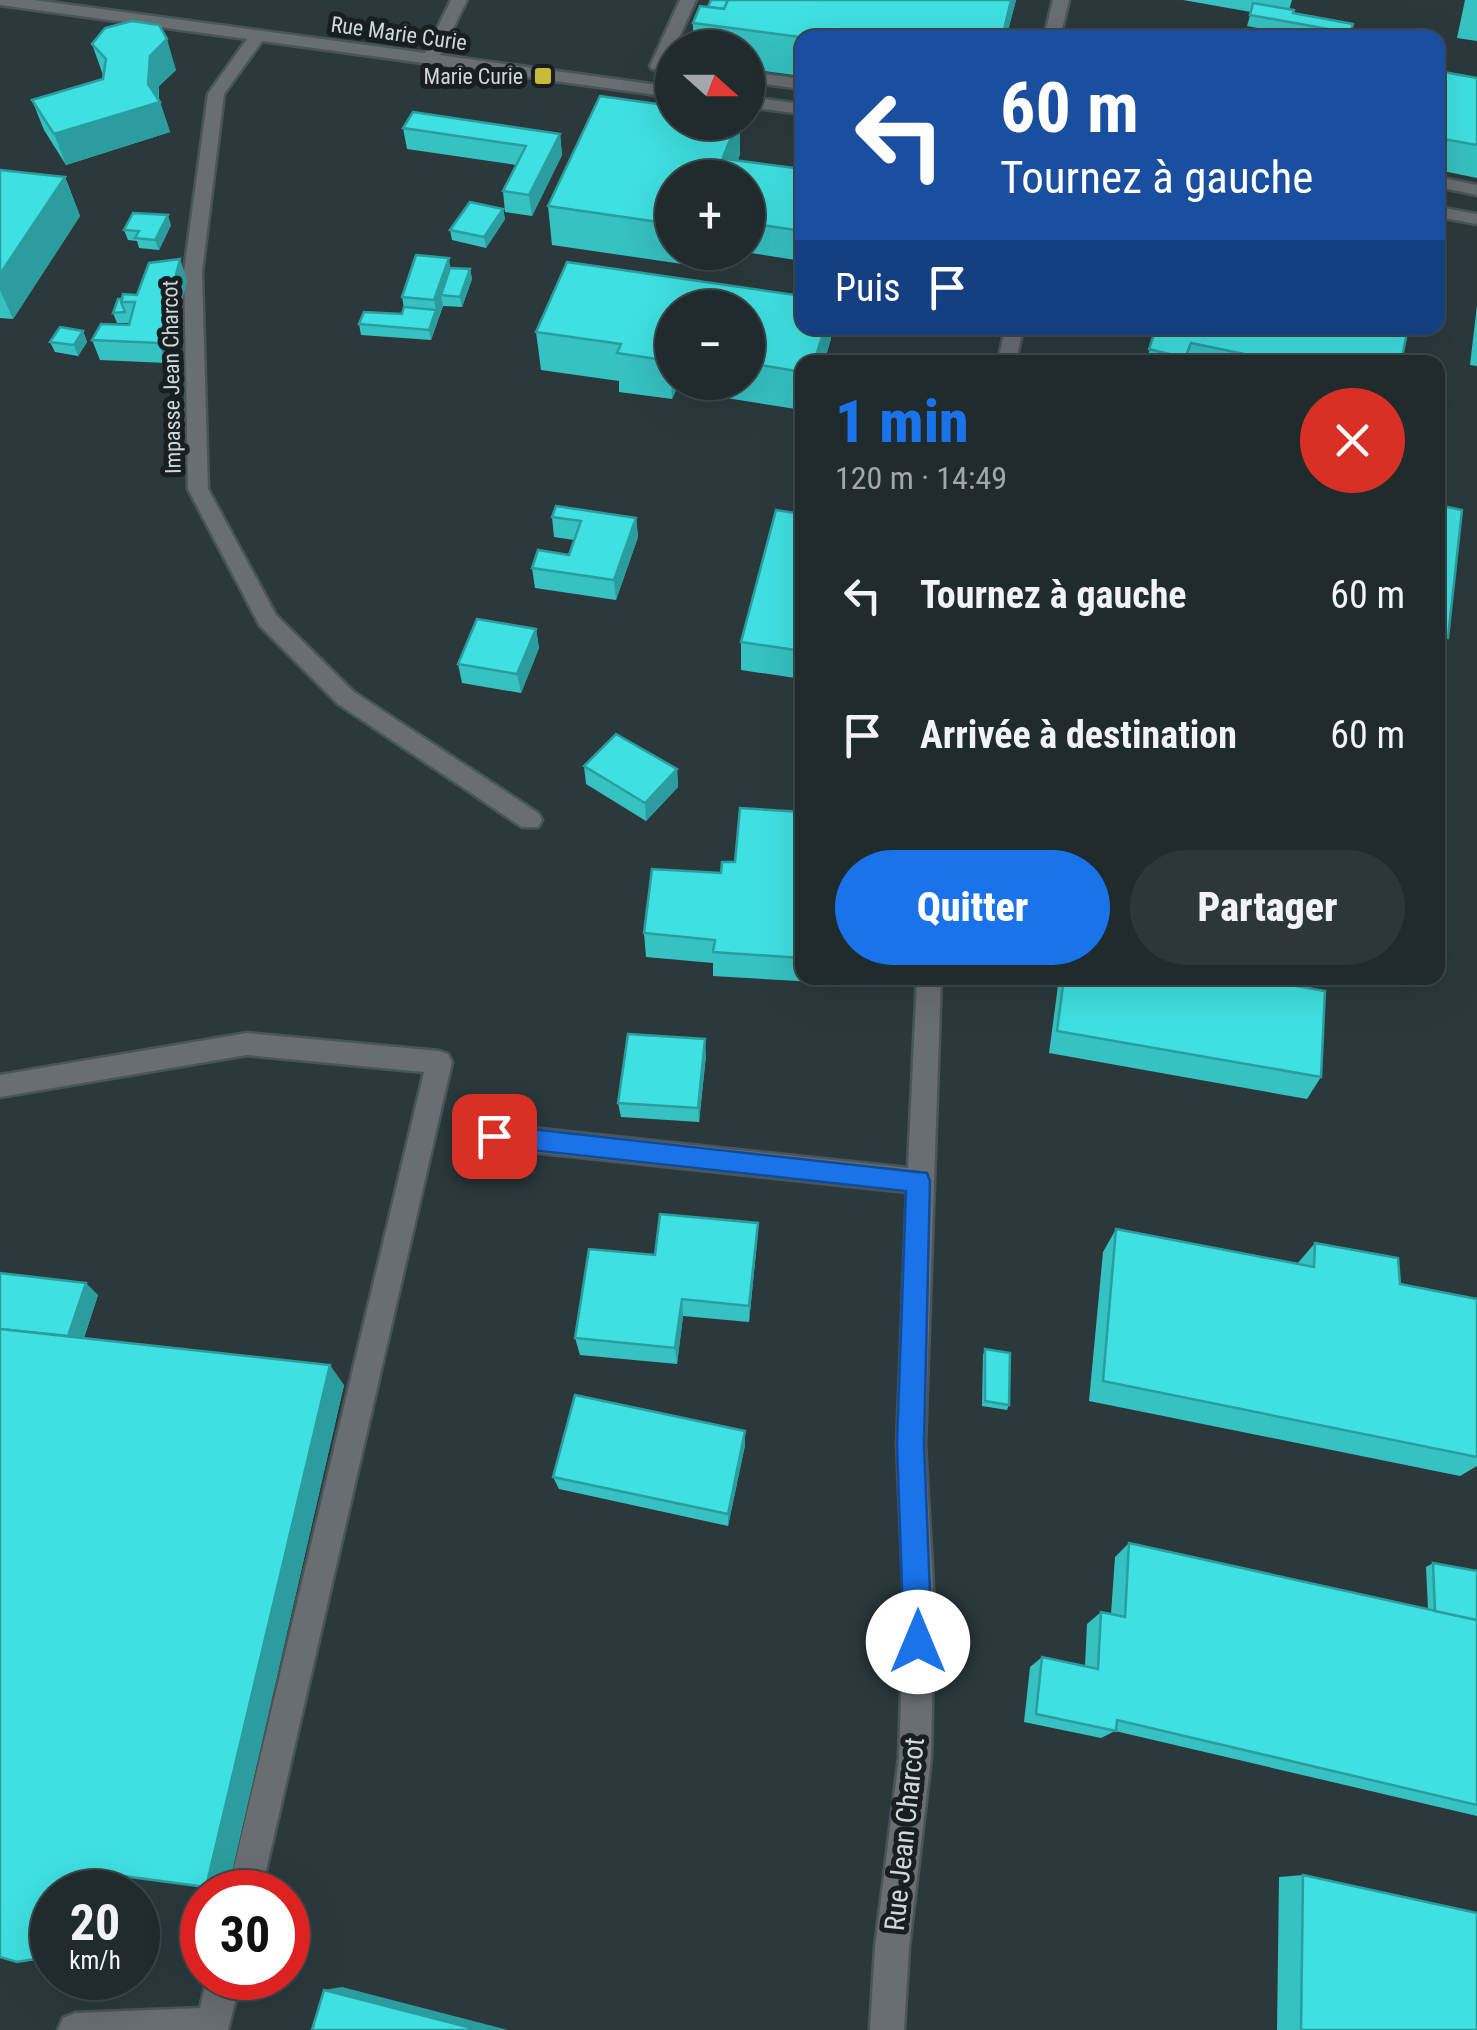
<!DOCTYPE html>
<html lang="fr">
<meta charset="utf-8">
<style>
body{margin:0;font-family:"Roboto Condensed",sans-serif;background:#2d373a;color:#f1f3f6;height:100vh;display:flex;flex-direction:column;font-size:38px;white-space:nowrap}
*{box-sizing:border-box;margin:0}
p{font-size:32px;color:#a2a7aa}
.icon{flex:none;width:55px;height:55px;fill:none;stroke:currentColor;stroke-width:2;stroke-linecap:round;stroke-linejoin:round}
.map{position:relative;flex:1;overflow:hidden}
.drawer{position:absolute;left:795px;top:355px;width:650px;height:630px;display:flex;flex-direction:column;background:#202b2e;border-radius:20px;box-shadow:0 10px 40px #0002,0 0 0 2px #3d474a}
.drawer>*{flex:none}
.banner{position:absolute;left:795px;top:30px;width:650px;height:305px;border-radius:20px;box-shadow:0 10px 40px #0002,0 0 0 2px #3d474a;background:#1a4fa0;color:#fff;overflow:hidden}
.needle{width:65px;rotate:111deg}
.buttons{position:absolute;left:655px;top:30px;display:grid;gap:20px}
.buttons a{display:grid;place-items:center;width:110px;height:110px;border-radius:50%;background:#202b2e;box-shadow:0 10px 40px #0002,0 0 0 2px #3d474a;font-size:50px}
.speed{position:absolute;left:30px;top:1870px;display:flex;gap:20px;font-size:50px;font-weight:700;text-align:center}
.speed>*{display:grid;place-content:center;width:130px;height:130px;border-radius:50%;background:#202b2e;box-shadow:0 10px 40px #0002,0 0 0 2px #3d474a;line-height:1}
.speed small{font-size:25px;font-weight:400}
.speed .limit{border:15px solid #d22;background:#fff;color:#111}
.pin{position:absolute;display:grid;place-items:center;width:85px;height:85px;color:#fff;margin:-42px;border-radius:20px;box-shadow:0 5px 15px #0006}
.me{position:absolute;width:110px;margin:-55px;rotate:0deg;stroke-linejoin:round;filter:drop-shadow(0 0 8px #0008)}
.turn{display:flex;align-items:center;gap:35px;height:210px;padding:0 40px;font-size:45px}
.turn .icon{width:130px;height:130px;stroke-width:2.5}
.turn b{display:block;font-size:70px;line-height:85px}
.then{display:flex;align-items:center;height:95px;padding:0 40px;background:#0003;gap:20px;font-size:38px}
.round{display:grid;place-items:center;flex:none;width:105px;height:105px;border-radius:52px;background:#2d373a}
.headline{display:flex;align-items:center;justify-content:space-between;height:170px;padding:0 40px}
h1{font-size:60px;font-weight:800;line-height:75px;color:#1a73e8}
.action{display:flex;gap:20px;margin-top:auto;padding:20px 40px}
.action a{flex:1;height:115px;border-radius:60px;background:#1a73e8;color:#fff;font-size:40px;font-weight:800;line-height:115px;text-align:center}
.action a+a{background:#2d373a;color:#f1f3f6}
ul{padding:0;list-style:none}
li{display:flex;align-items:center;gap:30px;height:140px;padding:0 40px}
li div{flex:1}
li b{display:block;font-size:38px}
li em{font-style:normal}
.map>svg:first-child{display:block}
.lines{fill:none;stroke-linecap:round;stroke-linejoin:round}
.minor-casing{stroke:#485559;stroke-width:5}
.minor{fill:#696e72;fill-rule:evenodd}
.wall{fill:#36c1c2;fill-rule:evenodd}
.shaded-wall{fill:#2c9d9e}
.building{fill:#3fe0e1;stroke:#2c9d9e;stroke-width:2.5}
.route{fill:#1a73e8;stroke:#114b97;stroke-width:2.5}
.poi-dot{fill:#c7bb3c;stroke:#191f21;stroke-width:4}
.labels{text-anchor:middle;stroke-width:10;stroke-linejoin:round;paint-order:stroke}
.far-street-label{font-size:22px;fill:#ced7d9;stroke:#191f21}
.far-poi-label{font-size:22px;fill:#ced7d9;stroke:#191f21;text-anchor:end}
.street-label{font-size:28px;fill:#ced7d9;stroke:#191f21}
</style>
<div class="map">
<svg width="1477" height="2030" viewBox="0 0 1477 2030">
<rect width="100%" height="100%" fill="#2b393d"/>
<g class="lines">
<defs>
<g id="minor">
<path d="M 0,0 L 34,0 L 425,53 L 451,0 L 467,0 L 440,55 L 672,87 L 672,97 L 262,41 L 224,94 L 202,272 L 208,489 L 276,615 L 354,692 L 538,813 L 542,820 L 538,827 L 522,827 L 338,704 L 260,626 L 188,489 L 184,272 L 208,94 L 247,39 L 0,5 Z"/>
<path d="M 680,0 L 696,0 L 668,62 L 672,62 L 672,72 L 652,69 L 650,66 Z"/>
<path d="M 1053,0 L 1069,0 L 1060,38 L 1044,38 Z"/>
<path d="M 1142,33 L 1213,33 L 1221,38 L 1134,38 Z"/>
<path d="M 748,72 L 802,79 L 802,89 L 748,82 Z"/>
<path d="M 748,97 L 802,104 L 802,114 L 748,107 Z"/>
<path d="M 1438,177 L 1477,185 L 1477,195 L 1438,187 Z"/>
<path d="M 1438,207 L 1477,214 L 1477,224 L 1438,217 Z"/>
<path d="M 1005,328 L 1023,328 L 1016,362 L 998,362 Z"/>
<path d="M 917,978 L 941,978 L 925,1444 L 934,1604 L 931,1758 L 909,1947 L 904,2030 L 870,2030 L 875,1947 L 899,1758 L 904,1604 L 897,1444 L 907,1192 L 494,1148 L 485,1144 L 481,1136 L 485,1128 L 494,1124 L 908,1168 Z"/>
<path d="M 247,1033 L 439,1051 L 448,1054 L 452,1062 L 261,1892 L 228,1892 L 424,1072 L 247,1055 L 0,1097 L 0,1075 Z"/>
<path d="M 207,1978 L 241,1978 L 228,2030 L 58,2030 L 63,2018 L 75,2013 L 200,2008 Z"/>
</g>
</defs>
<use href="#minor" class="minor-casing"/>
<use href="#minor" class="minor"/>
</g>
<g class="wall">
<path d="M 1016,0 L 1006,38 L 802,38 L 802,76 L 748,69 L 748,48 L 693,48 L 693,23 L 708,7 Z"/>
<path d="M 1183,0 L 1292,0 L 1289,10 L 1293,13 L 1353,24 L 1349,38 L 1311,38 L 1247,26 L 1251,12 Z"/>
<path d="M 1465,0 L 1477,0 L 1477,41 L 1457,38 Z"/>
<path d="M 92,44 L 176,70 L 159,86 L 159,99 L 170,132 L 66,165 L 44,130 L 32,100 L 103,79 L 103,75 Z"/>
<path d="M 1438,71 L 1477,78 L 1477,178 L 1438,170 Z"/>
<path d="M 672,122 L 740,122 L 740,154 L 738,160 L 794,168 L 802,165 L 802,261 L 744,252 L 748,252 L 748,178 L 672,178 L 672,252 L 701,252 L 696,266 L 552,245 L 548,206 Z"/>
<path d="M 403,128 L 560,134 L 562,155 L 532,216 L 505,212 L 503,191 L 516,165 L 407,149 Z"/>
<path d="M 0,170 L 65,177 L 80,216 L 13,319 L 0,318 Z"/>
<path d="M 503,209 L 505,219 L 486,248 L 452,240 L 450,230 Z"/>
<path d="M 171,225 L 159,250 L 139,248 L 137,241 L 128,240 L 124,230 Z"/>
<path d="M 567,262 L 802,296 L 802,328 L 831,328 L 831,339 L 824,362 L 802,362 L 802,410 L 676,390 L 672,399 L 619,392 L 619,381 L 541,370 L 536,332 ZM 672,308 L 748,308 L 748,382 L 672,382 Z"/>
<path d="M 450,268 L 470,269 L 472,279 L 462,307 L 443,306 L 431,340 L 361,335 L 359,324 L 402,314 L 404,308 L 402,297 Z"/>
<path d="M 187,280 L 166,363 L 100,360 L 92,340 L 129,325 L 130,323 L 117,323 L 113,313 L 122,299 Z"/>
<path d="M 1477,305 L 1477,366 L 1470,365 Z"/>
<path d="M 1156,328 L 1401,362 L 1146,362 Z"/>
<path d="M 83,331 L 87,342 L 78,356 L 55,352 L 50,342 Z"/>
<path d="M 802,514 L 802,679 L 741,670 L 741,642 Z"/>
<path d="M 552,517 L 636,518 L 638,537 L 616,600 L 535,588 L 532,568 L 569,555 L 574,540 L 554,537 Z"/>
<path d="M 536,629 L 539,648 L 521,693 L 462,683 L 458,664 Z"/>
<path d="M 584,766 L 677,769 L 678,787 L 646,821 L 586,784 Z"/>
<path d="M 802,812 L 802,978 L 815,978 L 815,982 L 713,976 L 713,963 L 646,957 L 644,933 L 735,862 Z"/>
<path d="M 1059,978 L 1250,978 L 1321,1077 L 1307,1099 L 1049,1053 Z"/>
<path d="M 706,1055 L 699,1122 L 621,1117 L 618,1103 Z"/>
<path d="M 1116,1229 L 1297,1264 L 1315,1243 L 1400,1284 L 1477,1299 L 1477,1466 L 1460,1476 L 1089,1401 L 1103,1252 Z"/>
<path d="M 757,1242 L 749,1322 L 683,1316 L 677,1364 L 580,1355 L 575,1338 L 655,1255 Z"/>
<path d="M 0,1273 L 98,1295 L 84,1338 L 344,1385 L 228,1888 L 127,1876 L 122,1892 L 52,1892 L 52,1959 L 17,1962 Z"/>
<path d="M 985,1349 L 1009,1405 L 1007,1410 L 982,1406 L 983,1355 Z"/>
<path d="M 745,1445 L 728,1526 L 559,1489 L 553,1477 Z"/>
<path d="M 1129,1543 L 1428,1609 L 1426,1567 L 1433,1563 L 1477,1571 L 1477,1816 L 1115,1731 L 1101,1738 L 1024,1722 L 1030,1667 L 1042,1657 L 1085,1666 L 1087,1624 L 1101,1612 L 1111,1614 L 1115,1557 Z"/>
<path d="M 1303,1875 L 1477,2030 L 1277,2030 L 1279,1877 Z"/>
</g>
<g class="shaded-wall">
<path d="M 1011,0 L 1016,0 L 1006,38 L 1002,38 Z"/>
<path d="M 167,39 L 176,70 L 159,86 L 158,102 L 160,102 L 170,132 L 66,165 L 54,134 L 148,84 L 150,56 Z"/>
<path d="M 737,122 L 740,122 L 740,154 L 731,178 L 715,178 Z"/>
<path d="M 560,134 L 562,155 L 532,216 L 529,195 Z"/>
<path d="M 65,177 L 80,216 L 13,319 L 0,290 L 0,274 Z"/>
<path d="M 503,209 L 505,219 L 486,248 L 484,237 Z"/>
<path d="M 168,215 L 171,225 L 159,250 L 155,240 Z"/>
<path d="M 696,252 L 701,252 L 696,266 Z"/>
<path d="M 449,258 L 452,279 L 441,295 L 443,306 L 431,340 L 429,330 L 436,310 L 434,300 Z"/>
<path d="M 180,259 L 187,280 L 166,363 L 159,343 Z"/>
<path d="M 470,269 L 472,279 L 462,307 L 460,297 Z"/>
<path d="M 825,328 L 831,328 L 831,339 L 824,362 L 814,362 Z"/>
<path d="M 83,331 L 87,342 L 78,356 L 74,345 Z"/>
<path d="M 672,356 L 672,382 L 675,382 L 676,390 L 672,399 L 670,361 Z"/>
<path d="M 636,518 L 638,537 L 616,600 L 614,580 Z"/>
<path d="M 536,629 L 539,648 L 521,693 L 517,674 Z"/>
<path d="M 677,769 L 678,787 L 646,821 L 645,803 Z"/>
<path d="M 705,1039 L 706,1055 L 699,1122 L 698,1108 Z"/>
<path d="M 758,1223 L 757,1242 L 749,1322 L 749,1306 Z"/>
<path d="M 86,1283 L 98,1295 L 78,1355 L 66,1344 Z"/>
<path d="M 682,1299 L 683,1316 L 677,1364 L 675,1348 Z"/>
<path d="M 330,1365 L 344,1385 L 228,1888 L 206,1887 Z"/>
<path d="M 745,1431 L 745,1445 L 728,1526 L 728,1514 Z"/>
<path d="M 100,1873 L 127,1875 L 122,1892 L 95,1892 Z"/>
<path d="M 342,1987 L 508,2030 L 479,2030 L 324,1990 Z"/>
</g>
<g class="building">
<path d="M 711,0 L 728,0 L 724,9 L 708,7 Z"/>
<path d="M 728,0 L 1011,0 L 1002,38 L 807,38 L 693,23 L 700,6 L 724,9 Z"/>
<path d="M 1253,3 L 1294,10 L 1293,13 L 1353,24 L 1350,33 L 1250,15 Z"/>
<path d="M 132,21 L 159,25 L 167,39 L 150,56 L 148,84 L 160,102 L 54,134 L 32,100 L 103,79 L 106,59 L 92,44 L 105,28 Z"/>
<path d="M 1279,32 L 1308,38 L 1277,38 Z"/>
<path d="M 1438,71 L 1477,78 L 1477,145 L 1438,138 Z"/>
<path d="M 600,96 L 672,106 L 672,122 L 737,122 L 715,178 L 672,178 L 672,224 L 548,206 Z"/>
<path d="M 413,112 L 560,134 L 529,195 L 503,191 L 526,146 L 403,128 Z"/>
<path d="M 726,159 L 794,168 L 802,165 L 802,231 L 748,223 L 748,178 L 719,178 Z"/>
<path d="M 0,170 L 65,177 L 0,274 Z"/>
<path d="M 470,202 L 503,209 L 484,237 L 450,230 Z"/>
<path d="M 133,213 L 168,215 L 155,240 L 135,238 L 139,231 L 124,230 Z"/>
<path d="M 416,255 L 449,258 L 434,300 L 402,297 Z"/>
<path d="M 180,259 L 159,343 L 92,340 L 101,324 L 129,325 L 135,302 L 121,302 L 123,294 L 137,295 L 149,263 Z"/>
<path d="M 567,262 L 802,296 L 802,328 L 825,328 L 814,362 L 802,362 L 802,372 L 748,363 L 748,308 L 672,308 L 672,356 L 670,361 L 617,353 L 621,344 L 536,332 Z"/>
<path d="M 450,268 L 470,269 L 460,297 L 441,295 Z"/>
<path d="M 118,299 L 122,299 L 121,302 L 125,312 L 113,313 Z"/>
<path d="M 404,307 L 436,310 L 429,330 L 359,324 L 364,312 L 402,314 Z"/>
<path d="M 60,327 L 83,331 L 74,345 L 50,342 Z"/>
<path d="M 1156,328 L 1408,328 L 1401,362 L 1283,362 L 1191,343 L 1185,358 L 1149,349 Z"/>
<path d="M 1438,505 L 1462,510 L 1448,638 L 1444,637 L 1442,661 L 1438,663 Z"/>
<path d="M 556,506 L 636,518 L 614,580 L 532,568 L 538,550 L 569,555 L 581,521 L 552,517 Z"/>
<path d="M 776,510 L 802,514 L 802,651 L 741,642 Z"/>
<path d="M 477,619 L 536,629 L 517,674 L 458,664 Z"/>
<path d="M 616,734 L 677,769 L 645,803 L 584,766 Z"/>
<path d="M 740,808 L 802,812 L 802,958 L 713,952 L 715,940 L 644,933 L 652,869 L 721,873 L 722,862 L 735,862 Z"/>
<path d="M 1064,978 L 1250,978 L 1325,991 L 1321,1077 L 1057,1031 Z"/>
<path d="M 628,1034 L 705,1039 L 698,1108 L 618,1103 Z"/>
<path d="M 660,1214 L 758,1223 L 749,1306 L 682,1299 L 675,1348 L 575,1338 L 589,1249 L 655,1255 Z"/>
<path d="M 1116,1229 L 1314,1267 L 1315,1243 L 1398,1258 L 1400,1284 L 1477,1299 L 1477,1457 L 1103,1381 Z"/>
<path d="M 0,1273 L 86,1283 L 68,1336 L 0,1329 Z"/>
<path d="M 0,1329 L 330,1365 L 206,1887 L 100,1873 L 95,1892 L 52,1892 L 52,1954 L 47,1957 L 17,1962 L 0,1957 Z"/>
<path d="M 985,1349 L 1010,1353 L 1009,1405 L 985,1401 Z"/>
<path d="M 575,1395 L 745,1431 L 728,1514 L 553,1477 Z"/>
<path d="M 1129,1543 L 1477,1620 L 1477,1805 L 1117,1720 L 1116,1731 L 1036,1714 L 1042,1657 L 1098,1669 L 1101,1612 L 1125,1617 Z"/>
<path d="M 1433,1563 L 1477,1571 L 1477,1620 L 1435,1611 Z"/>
<path d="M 1303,1875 L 1477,1913 L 1477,2030 L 1301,2030 Z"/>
<path d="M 324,1990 L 479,2030 L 312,2030 Z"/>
</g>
<path class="route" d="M 494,1125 L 927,1173 L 930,1181 L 924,1444 L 932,1642 L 928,1652 L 918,1657 L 908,1652 L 904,1642 L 897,1444 L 906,1191 L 494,1146 L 486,1143 L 483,1136 L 486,1128 Z"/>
<rect class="poi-dot" x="533" y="66" width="20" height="20" rx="5"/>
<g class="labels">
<g class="far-street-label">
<text transform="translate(399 33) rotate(8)" y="8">Rue Marie Curie</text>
<text transform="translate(171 377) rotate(-91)" y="8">Impasse Jean Charcot</text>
</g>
<g class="far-poi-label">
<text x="523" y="84">Marie Curie</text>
</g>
<g class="street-label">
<text transform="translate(904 1834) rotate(-84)" y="10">Rue Jean Charcot</text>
</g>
</g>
</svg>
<div class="buttons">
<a><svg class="needle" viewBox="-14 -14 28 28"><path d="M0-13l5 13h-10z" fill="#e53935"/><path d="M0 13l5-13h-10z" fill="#a2a7aa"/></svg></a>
<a>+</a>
<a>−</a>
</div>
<div class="speed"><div>20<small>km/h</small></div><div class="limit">30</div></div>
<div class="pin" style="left:494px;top:1136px;background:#d93025"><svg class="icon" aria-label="arrive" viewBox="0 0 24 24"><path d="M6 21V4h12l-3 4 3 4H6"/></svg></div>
<svg class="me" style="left:918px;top:1642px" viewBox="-20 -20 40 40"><circle r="19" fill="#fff"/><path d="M0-13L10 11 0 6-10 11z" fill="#1a73e8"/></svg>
<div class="banner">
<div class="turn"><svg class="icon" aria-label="left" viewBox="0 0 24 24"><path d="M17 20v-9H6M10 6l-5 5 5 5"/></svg><div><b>60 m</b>Tournez à gauche</div></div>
<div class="then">Puis<svg class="icon" aria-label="arrive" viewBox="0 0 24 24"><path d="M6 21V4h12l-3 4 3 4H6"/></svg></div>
</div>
<section class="drawer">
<div class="headline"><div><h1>1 min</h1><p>120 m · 14:49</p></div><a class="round" style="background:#d93025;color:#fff"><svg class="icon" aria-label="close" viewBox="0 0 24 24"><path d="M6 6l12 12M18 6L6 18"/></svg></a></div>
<ul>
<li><svg class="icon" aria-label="left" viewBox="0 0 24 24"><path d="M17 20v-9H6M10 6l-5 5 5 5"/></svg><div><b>Tournez à gauche</b></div><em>60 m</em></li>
<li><svg class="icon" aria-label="arrive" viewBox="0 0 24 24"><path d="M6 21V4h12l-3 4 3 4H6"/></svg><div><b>Arrivée à destination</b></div><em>60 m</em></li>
</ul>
<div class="action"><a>Quitter</a><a>Partager</a></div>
</section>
</div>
